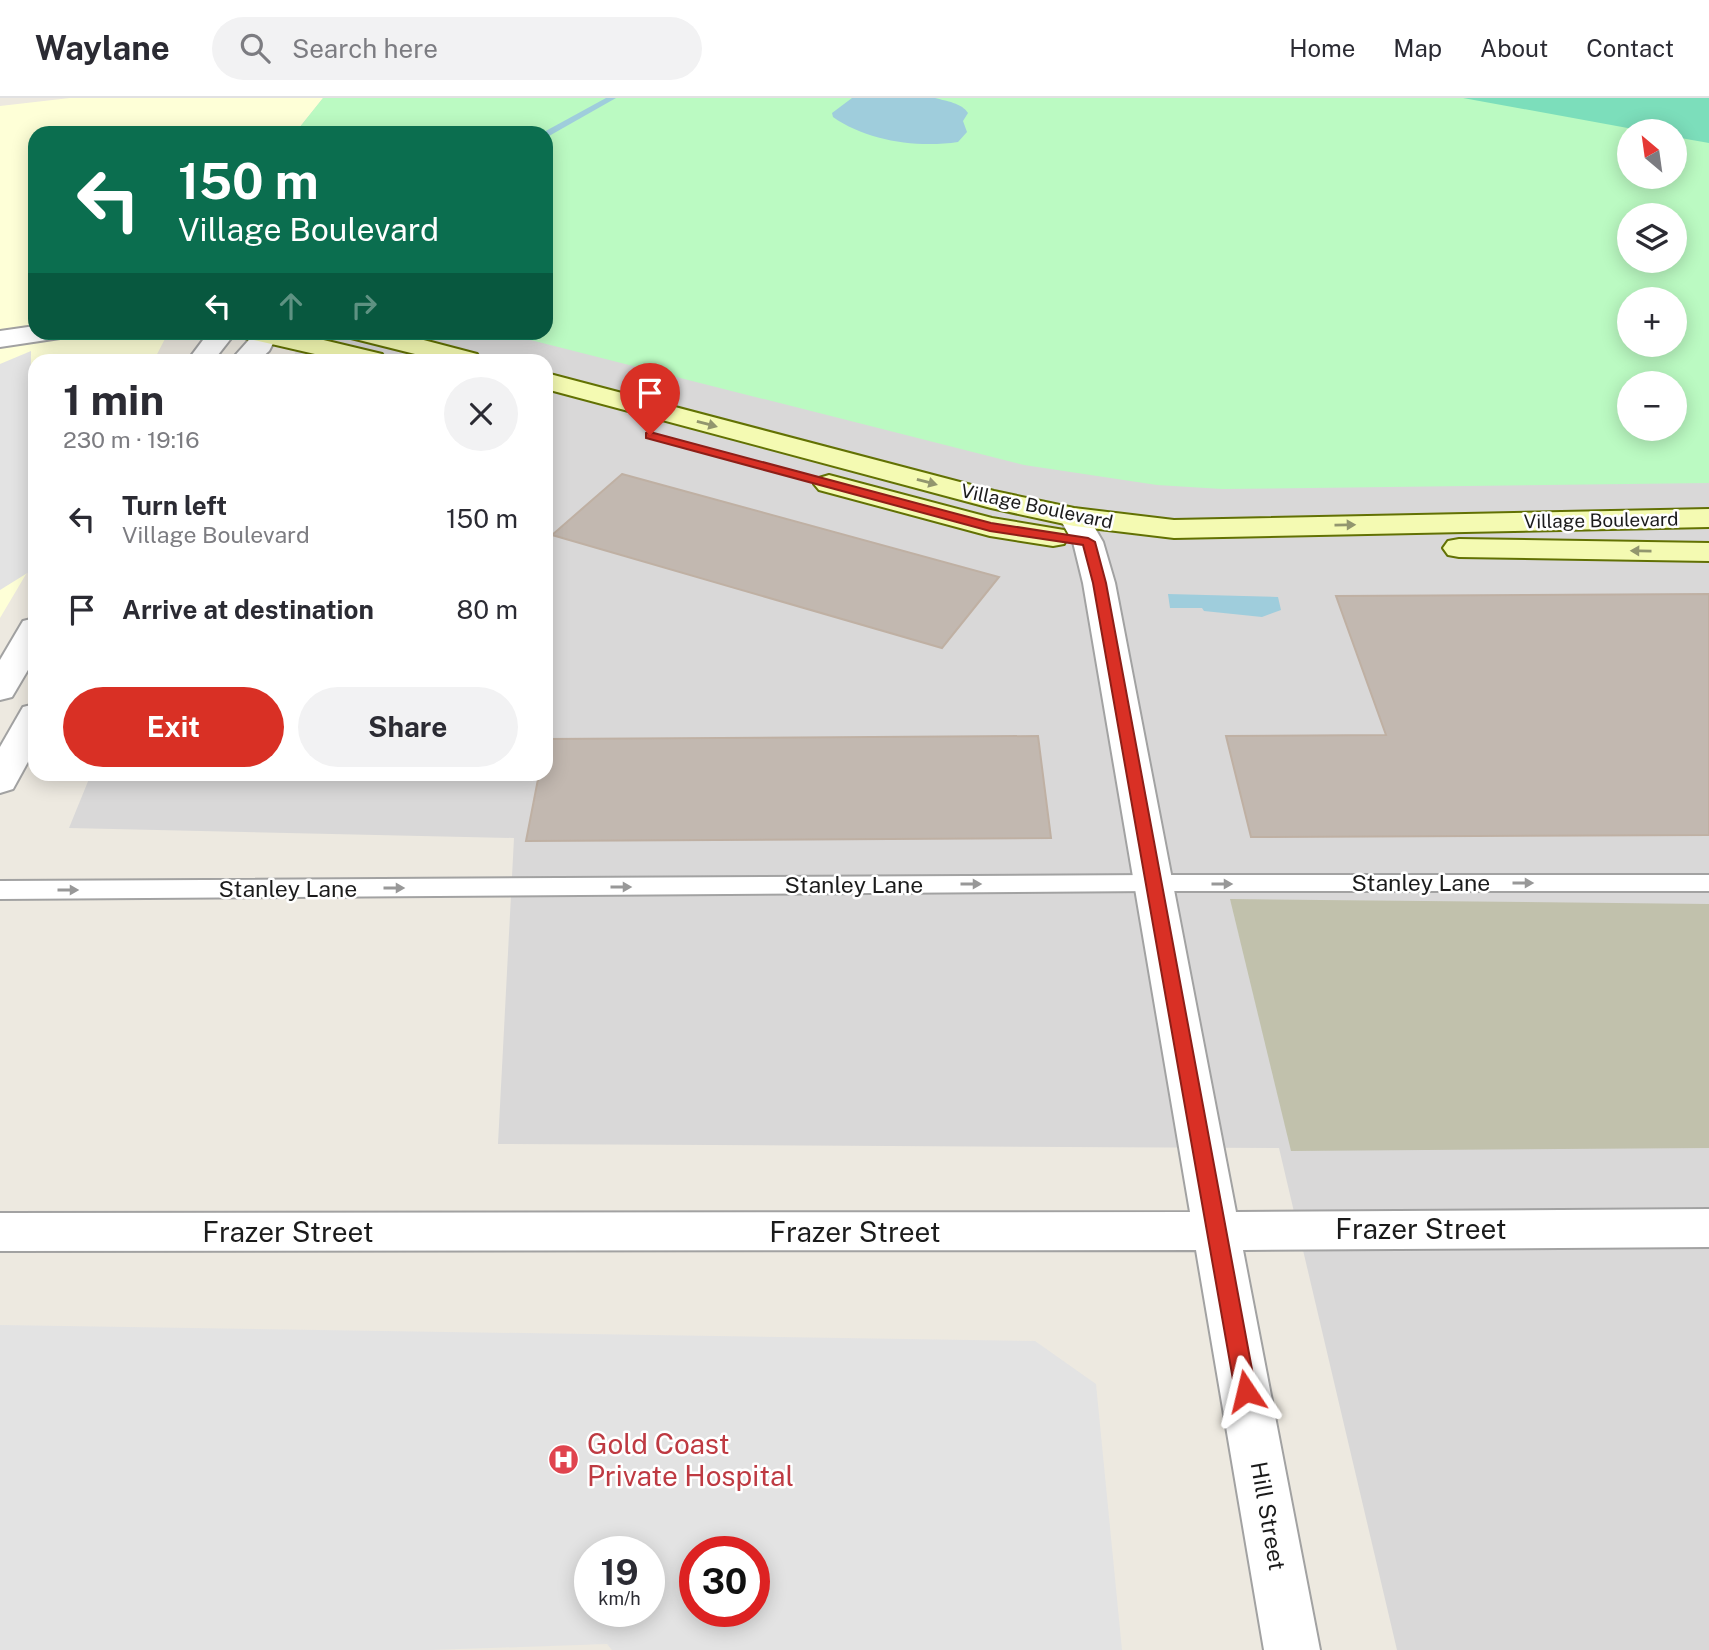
<!DOCTYPE html>
<meta charset="utf-8">
<style>
body{margin:0;font-family:"Public Sans",sans-serif;background:#f2f2f3;color:#2b2b33;height:100vh;display:flex;flex-direction:column;font-size:26px;white-space:nowrap}
*{box-sizing:border-box;margin:0}
p{font-size:23px;color:#7c7c81}
.icon{flex:none;width:38px;height:38px;fill:none;stroke:currentColor;stroke-width:2;stroke-linecap:round;stroke-linejoin:round}
.map{position:relative;flex:1;overflow:hidden}
.details{position:absolute;left:28px;top:256px;width:525px;height:427px;display:flex;flex-direction:column;background:#fff;border-radius:21px;box-shadow:0 4px 18px #0003}
.details>*{flex:none}
.guide{position:absolute;left:28px;top:28px;width:525px;height:214px;border-radius:21px;box-shadow:0 4px 18px #0003;background:#0b6e4f;color:#fff;overflow:hidden}
.needle{width:46px;rotate:331deg}
.fabs{position:absolute;left:1617px;top:21px;display:grid;gap:14px}
.fabs a{display:grid;place-items:center;width:70px;height:70px;border-radius:50%;background:#fff;box-shadow:0 4px 18px #0003;font-size:35px}
.speed{position:absolute;left:574px;top:1438px;display:flex;gap:14px;font-size:35px;font-weight:700;text-align:center}
.speed>*{display:grid;place-content:center;width:91px;height:91px;border-radius:50%;background:#fff;box-shadow:0 4px 18px #0003;line-height:1}
.speed small{font-size:18px;font-weight:400}
.speed .limit{border:10px solid #d22;background:#fff;color:#111}
.pin{position:absolute;display:grid;place-items:center;width:60px;height:60px;color:#fff;margin:-72px -30px;border-radius:50% 50% 50% 0;rotate:-45deg;box-shadow:0 0 7px #0007}
.pin .icon{rotate:45deg}
.me{position:absolute;width:77px;margin:-38px;rotate:350deg;stroke-linejoin:round;filter:drop-shadow(0 0 5px #0008)}
.turn{display:flex;align-items:center;gap:24px;height:147px;padding:0 35px;font-size:32px}
.turn .icon{width:91px;height:91px;stroke-width:2.5}
.turn b{display:block;font-size:49px;line-height:60px}
.lanes{display:flex;align-items:center;height:66px;padding:0 35px;background:#0003;justify-content:center;gap:35px;direction:ltr}
.lanes .off{opacity:.35}
.round{display:grid;place-items:center;flex:none;width:74px;height:74px;border-radius:37px;background:#f2f2f3}
.head{display:flex;align-items:center;justify-content:space-between;height:119px;padding:0 35px}
h1{font-size:42px;font-weight:700;line-height:52px}
.primary-button{display:flex;gap:14px;margin-top:auto;padding:14px 35px}
.primary-button a{flex:1;height:80px;border-radius:42px;background:#d93025;color:#fff;font-size:28px;font-weight:700;line-height:80px;text-align:center}
.primary-button a+a{background:#f2f2f3;color:#2b2b33}
ul{padding:0;list-style:none}
li{display:flex;align-items:center;gap:21px;height:91px;padding:0 35px}
li div{flex:1}
li b{display:block;font-size:26px}
li em{font-style:normal}
header{display:flex;align-items:center;gap:42px;box-sizing:border-box;height:98px;padding:0 35px;background:#fff;border-bottom:2px solid #e1e1e2}
header strong{font-size:33px}
nav{display:flex;gap:38px;margin-inline-start:auto;font-size:24px}
.search{width:490px;height:63px;background:#f2f2f3;display:flex;align-items:center;gap:18px;box-sizing:border-box;padding:0 24px;border-radius:38px;color:#7c7c81;font-size:26px}
.map>svg:first-child{display:block}
.residential{fill:#d9d8d8;fill-rule:evenodd}
.education{fill:#feffd7}
.construction{fill:#c1c1ac}
.park{fill:#bbfac2;fill-rule:evenodd}
.pitch{fill:#7cdebb}
.parking{fill:#e3e3e3;fill-rule:evenodd}
.water{fill:#9fcddc}
.lines{fill:none;stroke-linecap:round;stroke-linejoin:round}
.stream{fill:#9fcddc;fill-rule:evenodd}
.building{fill:#c2b8b0;stroke:#bfb0a3;stroke-width:2}
.lane-casing{stroke:#a2a2a2;stroke-width:4}
.street-casing{stroke:#a2a2a2;stroke-width:4}
.secondary-casing{stroke:#627103;stroke-width:4}
.lane{fill:#fff;fill-rule:evenodd}
.street{fill:#fff;fill-rule:evenodd}
.secondary{fill:#f4fab2;fill-rule:evenodd}
.oneway{fill:#92966e}
.oneway2{fill:#989898}
.route{fill:#d93025;stroke:#8d1f18;stroke-width:2}
.labels{text-anchor:middle;stroke-width:5;stroke-linejoin:round;paint-order:stroke}
.far-street-label{font-size:19px;fill:#1b1b1b;stroke:#fff}
.street-label{font-size:23px;fill:#1b1b1b;stroke:#fff}
.near-street-label{font-size:28px;fill:#1b1b1b;stroke:#fff}
.near-health-label{font-size:28px;fill:#be3a42;stroke:#fff;text-anchor:start}
</style>
<header>
<strong>Waylane</strong>
<div class="search"><svg class="icon" aria-label="search" viewBox="0 0 24 24"><circle cx="10" cy="10" r="6"/><path d="M15 15l6 6"/></svg>Search here</div>
<nav><a>Home</a><a>Map</a><a>About</a><a>Contact</a></nav>
</header>
<div class="map">
<svg width="1709" height="1552" viewBox="0 0 1709 1552">
<rect width="100%" height="100%" fill="#ede9e0"/>
<path class="residential" d="M 323,0 L 1458,0 L 1629,33 L 1629,79 L 1675,79 L 1709,48 L 1709,1552 L 1397,1552 L 1279,1050 L 498,1046 L 514,740 L 69,730 L 91,676 L 546,676 L 546,262 L 291,262 L 307,235 L 546,234 L 546,35 L 295,35 ZM 1629,117 L 1675,117 L 1675,163 L 1629,163 ZM 1629,201 L 1675,201 L 1675,247 L 1629,247 ZM 1629,285 L 1675,285 L 1675,331 L 1629,331 Z"/>
<path class="education" d="M 70,0 L 323,0 L 295,35 L 35,35 L 35,234 L 168,235 L 154,262 L 35,262 L 35,461 L 0,520 L 0,8 Z"/>
<path class="construction" d="M 1230,801 L 1709,806 L 1709,1050 L 1291,1053 Z"/>
<path class="park" d="M 323,0 L 1709,0 L 1709,385 L 1222,391 L 1157,387 L 1024,367 L 503,235 L 546,234 L 546,35 L 295,35 ZM 1629,33 L 1675,33 L 1675,79 L 1629,79 ZM 1629,117 L 1675,117 L 1675,163 L 1629,163 ZM 1629,201 L 1675,201 L 1675,247 L 1629,247 ZM 1629,285 L 1675,285 L 1675,331 L 1629,331 Z"/>
<path class="pitch" d="M 1463,0 L 1709,0 L 1709,45 L 1675,39 L 1675,33 L 1644,33 Z"/>
<g class="parking">
<path d="M 31,253 L 29,474 L 0,492 L 0,266 Z"/>
<path d="M 0,1227 L 1035,1243 L 1096,1286 L 1122,1552 L 612,1552 L 607,1546 L 432,1552 L 0,1552 ZM 590,1454 L 649,1454 L 649,1514 L 590,1514 ZM 695,1454 L 754,1454 L 754,1514 L 695,1514 Z"/>
</g>
<g class="water">
<path d="M 852,0 L 935,0 C 946,3 962,5 968,15 L 963,23 L 967,34 L 958,44 C 917,50 867,43 833,19 L 832,15 Z"/>
<path d="M 1168,496 L 1278,499 L 1281,512 L 1262,519 L 1204,513 L 1202,510 L 1170,510 Z"/>
</g>
<g class="lines">
<path class="stream" d="M 606,0 L 616,0 L 549,38 L 542,35 Z"/>
</g>
<g class="building">
<path d="M 622,376 L 999,479 L 942,550 L 552,437 Z"/>
<path d="M 1709,496 L 1709,737 L 1251,739 L 1226,638 L 1386,637 L 1336,498 Z"/>
<path d="M 1038,638 L 1051,740 L 526,743 L 539,676 L 546,676 L 546,641 Z"/>
</g>
<g class="lines">
<defs>
<path id="lane" d="M 1153,777 L 1709,777 L 1709,793 L 1153,793 L 0,801 L 0,783 Z"/>
<g id="street">
<path d="M 35,228 L 35,234 L 64,234 L 60,240 L 0,249 L 0,233 Z"/>
<path d="M 209,234 L 236,234 L 214,262 L 188,262 Z"/>
<path d="M 253,234 L 279,234 L 269,253 L 259,262 L 231,262 L 248,243 Z"/>
<path d="M 1074,410 L 1085,413 L 1103,444 L 1115,485 L 1236,1114 L 1709,1111 L 1709,1149 L 1243,1152 L 1320,1552 L 1264,1552 L 1196,1152 L 0,1153 L 0,1115 L 1190,1114 L 1083,485 L 1073,444 L 1059,419 L 1063,413 Z"/>
<path d="M 35,520 L 35,560 L 12,599 L 0,602 L 0,562 L 23,523 Z"/>
<path d="M 35,606 L 35,651 L 13,691 L 0,695 L 0,649 L 23,609 Z"/>
</g>
<g id="secondary">
<path d="M 241,234 L 290,234 L 382,256 L 386,262 L 341,262 L 245,240 Z"/>
<path d="M 347,234 L 393,234 L 477,256 L 481,262 L 439,262 L 351,240 Z"/>
<path d="M 546,275 L 994,393 L 1074,410 L 1174,422 L 1709,411 L 1709,429 L 1174,440 L 1074,428 L 991,410 L 546,291 Z"/>
<path d="M 829,377 L 992,420 L 1064,432 L 1068,439 L 1064,446 L 1053,448 L 990,438 L 819,392 L 814,386 L 819,380 Z"/>
<path d="M 1459,441 L 1709,445 L 1709,463 L 1459,459 L 1448,457 L 1443,450 L 1448,443 Z"/>
</g>
</defs>
<use href="#lane" class="lane-casing"/>
<use href="#street" class="street-casing"/>
<use href="#secondary" class="secondary-casing"/>
<use href="#lane" class="lane"/>
<use href="#street" class="street"/>
<use href="#secondary" class="secondary"/>
</g>
<defs><path id="oneway-solid" d="M-6-.8H1V-3.2L6.5 0L1 3.2V.8H-6Z" transform="scale(1.75)"/></defs>
<g class="oneway">
<use href="#oneway-solid" transform="translate(707 326) rotate(15)"/>
<use href="#oneway-solid" transform="translate(927 384) rotate(15)"/>
<use href="#oneway-solid" transform="translate(1345 427) rotate(-1)"/>
<use href="#oneway-solid" transform="translate(1641 453) rotate(-179)"/>
</g>
<g class="oneway2">
<use href="#oneway-solid" transform="translate(1523 785)"/>
<use href="#oneway-solid" transform="translate(971 786)"/>
<use href="#oneway-solid" transform="translate(1222 786)"/>
<use href="#oneway-solid" transform="translate(621 789)"/>
<use href="#oneway-solid" transform="translate(394 790)"/>
<use href="#oneway-solid" transform="translate(68 792)"/>
</g>
<path class="route" d="M 650,334 L 991,425 L 1088,440 L 1095,444 L 1106,485 L 1256,1293 L 1253,1300 L 1246,1303 L 1238,1300 L 1235,1293 L 1093,485 L 1083,447 L 990,433 L 646,340 L 646,335 Z"/>
<defs>
<symbol id="hospital-disc" viewBox="-11 -11 22 22"><circle r="9.5" fill="#e0444e" stroke="#fff"/><path d="M-5-5h3v3.5h4V-5h3V5h-3V1.5h-4V5h-3Z" fill="#fff"/></symbol>
</defs>
<g fill-rule="evenodd">
<use href="#hospital-disc" x="546" y="1344" width="35" height="35"/>
</g>
<g class="labels">
<g class="far-street-label">
<text transform="translate(1037 408) rotate(12)" y="7">Village Boulevard</text>
<text transform="translate(1601 422) rotate(-1)" y="7">Village Boulevard</text>
</g>
<g class="street-label">
<text x="1421" y="793">Stanley Lane</text>
<text x="854" y="795">Stanley Lane</text>
<text x="288" y="799">Stanley Lane</text>
<text transform="translate(1268 1418) rotate(80)" y="8">Hill Street</text>
</g>
<g class="near-street-label">
<text x="1421" y="1141">Frazer Street</text>
<text x="288" y="1144">Frazer Street</text>
<text x="855" y="1144">Frazer Street</text>
</g>
<g class="near-health-label">
<text x="587" y="1356">Gold Coast<tspan x="587" dy="32">Private Hospital</tspan></text>
</g>
</g>
</svg>
<div class="fabs">
<a><svg class="needle" viewBox="-14 -14 28 28"><path d="M0-13l5 13h-10z" fill="#e53935"/><path d="M0 13l5-13h-10z" fill="#7c7c81"/></svg></a>
<a><svg class="icon" aria-label="layers" viewBox="0 0 24 24"><path d="M12 4l9 5-9 5-9-5zM3 14l9 5 9-5"/></svg></a>
<a>+</a>
<a>−</a>
</div>
<div class="speed"><div>19<small>km/h</small></div><div class="limit">30</div></div>
<div class="pin" style="left:650px;top:337px;background:#d93025"><svg class="icon" aria-label="arrive" viewBox="0 0 24 24"><path d="M6 21V4h12l-3 4 3 4H6"/></svg></div>
<svg class="me" style="left:1246px;top:1293px" viewBox="-20 -20 40 40"><path d="M0-17L14 15 0 8-14 15z" fill="#d93025" stroke="#fff" stroke-width="4"/></svg>
<div class="guide">
<div class="turn"><svg class="icon" aria-label="left" viewBox="0 0 24 24"><path d="M17 20v-9H6M10 6l-5 5 5 5"/></svg><div><b>150 m</b>Village Boulevard</div></div>
<div class="lanes"><svg class="icon" aria-label="left" viewBox="0 0 24 24"><path d="M17 20v-9H6M10 6l-5 5 5 5"/></svg><svg class="icon off" aria-label="ahead" viewBox="0 0 24 24"><path d="M12 20V5M6 11l6-6 6 6"/></svg><svg class="icon off" aria-label="right" viewBox="0 0 24 24"><path d="M7 20v-9h11M14 6l5 5-5 5"/></svg></div>
</div>
<section class="details">
<div class="head"><div><h1>1 min</h1><p>230 m · 19:16</p></div><a class="round"><svg class="icon" aria-label="close" viewBox="0 0 24 24"><path d="M6 6l12 12M18 6L6 18"/></svg></a></div>
<ul>
<li><svg class="icon" aria-label="left" viewBox="0 0 24 24"><path d="M17 20v-9H6M10 6l-5 5 5 5"/></svg><div><b>Turn left</b><p>Village Boulevard</p></div><em>150 m</em></li>
<li><svg class="icon" aria-label="arrive" viewBox="0 0 24 24"><path d="M6 21V4h12l-3 4 3 4H6"/></svg><div><b>Arrive at destination</b></div><em>80 m</em></li>
</ul>
<div class="primary-button"><a>Exit</a><a>Share</a></div>
</section>
</div>
